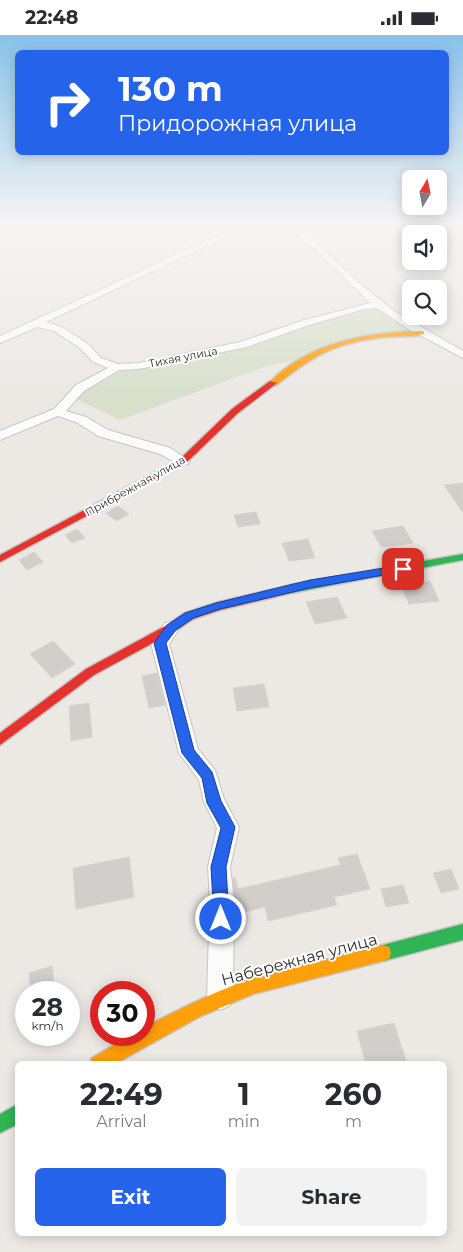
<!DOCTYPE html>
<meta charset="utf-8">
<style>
body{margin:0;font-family:Montserrat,sans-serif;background:#f2f2f3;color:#2b2b33;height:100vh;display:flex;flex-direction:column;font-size:19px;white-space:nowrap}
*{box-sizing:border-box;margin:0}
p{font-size:16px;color:#7c7c81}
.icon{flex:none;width:28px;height:28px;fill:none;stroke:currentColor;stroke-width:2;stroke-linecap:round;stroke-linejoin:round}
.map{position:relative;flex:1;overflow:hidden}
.panel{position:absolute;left:15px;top:1026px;width:432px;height:175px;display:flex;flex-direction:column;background:#fff;border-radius:8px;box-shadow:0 2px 12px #0003}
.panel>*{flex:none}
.banner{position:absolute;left:15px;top:15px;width:434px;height:105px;border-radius:8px;box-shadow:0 2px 12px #0003;background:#2563eb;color:#fff;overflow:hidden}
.needle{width:32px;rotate:10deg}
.fabs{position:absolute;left:402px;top:135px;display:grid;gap:10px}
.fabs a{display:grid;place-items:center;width:45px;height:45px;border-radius:8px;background:#fff;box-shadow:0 2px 12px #0003;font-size:25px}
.speed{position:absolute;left:15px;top:946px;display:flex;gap:10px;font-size:25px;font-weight:700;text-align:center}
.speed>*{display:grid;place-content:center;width:65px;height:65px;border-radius:50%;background:#fff;box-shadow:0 2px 12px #0003;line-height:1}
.speed small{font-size:12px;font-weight:400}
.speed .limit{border:8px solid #d22;background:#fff;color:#111}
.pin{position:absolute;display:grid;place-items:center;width:42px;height:42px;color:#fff;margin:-21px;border-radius:10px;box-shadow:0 2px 8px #0006}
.me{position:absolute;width:55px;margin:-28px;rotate:0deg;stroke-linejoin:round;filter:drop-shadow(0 0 4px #0008)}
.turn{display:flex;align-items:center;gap:18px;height:105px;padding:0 20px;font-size:22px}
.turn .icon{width:65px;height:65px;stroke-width:2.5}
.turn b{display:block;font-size:35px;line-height:42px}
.eta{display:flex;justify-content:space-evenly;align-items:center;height:85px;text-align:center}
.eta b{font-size:30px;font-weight:700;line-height:35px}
.action{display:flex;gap:10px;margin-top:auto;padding:10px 20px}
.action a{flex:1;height:58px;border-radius:8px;background:#2563eb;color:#fff;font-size:20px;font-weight:700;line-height:58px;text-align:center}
.action a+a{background:#f2f2f3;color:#2b2b33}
.status{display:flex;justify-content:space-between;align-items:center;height:35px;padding:0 25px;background:#fff;direction:ltr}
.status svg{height:14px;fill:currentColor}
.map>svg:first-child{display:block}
.cemetery{fill:#d8e0cc}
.building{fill:#d1cecb;stroke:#d7d4d0}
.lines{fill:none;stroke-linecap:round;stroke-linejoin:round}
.street-casing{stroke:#c5c4c5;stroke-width:2}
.fast-casing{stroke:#c5c4c5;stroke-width:3}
.slow-casing{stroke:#c5c4c5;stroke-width:3}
.jam-casing{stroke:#c5c4c5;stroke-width:3}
.street{fill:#fcfcfb;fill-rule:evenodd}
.fast{fill:#30b455;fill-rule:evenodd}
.slow{fill:#ff9f0a;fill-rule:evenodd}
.jam{fill:#e5322d;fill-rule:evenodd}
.route{fill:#2563eb;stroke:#184099}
.labels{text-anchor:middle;stroke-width:4;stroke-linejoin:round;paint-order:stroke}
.far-street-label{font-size:11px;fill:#2e2e2e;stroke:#fff}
.near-street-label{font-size:16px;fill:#2e2e2e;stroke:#fff}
</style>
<div class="status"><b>22:48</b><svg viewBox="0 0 49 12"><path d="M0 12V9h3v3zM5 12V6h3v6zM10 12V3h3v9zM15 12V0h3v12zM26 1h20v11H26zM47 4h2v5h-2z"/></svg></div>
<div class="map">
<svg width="463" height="1217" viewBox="0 0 463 1217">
<rect width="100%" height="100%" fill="#ece8e4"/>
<path class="cemetery" d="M 381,270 L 422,298 L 369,304 L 306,324 L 266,331 L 120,385 L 72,362 L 117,332 L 198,319 L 305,288 Z"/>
<g class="building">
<path d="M 463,448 L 463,478 L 444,450 Z"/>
<path d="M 118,471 L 129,479 L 116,486 L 106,478 Z"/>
<path d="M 256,477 L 260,489 L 238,492 L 234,480 Z"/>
<path d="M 403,491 L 413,508 L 381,512 L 372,496 Z"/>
<path d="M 77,494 L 85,503 L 72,508 L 65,500 Z"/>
<path d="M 308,504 L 315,523 L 289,526 L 282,508 Z"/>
<path d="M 34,517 L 43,527 L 27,535 L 19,525 Z"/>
<path d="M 430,546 L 439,566 L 409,569 L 400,549 Z"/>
<path d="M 337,562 L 347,583 L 315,589 L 306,567 Z"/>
<path d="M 53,606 L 75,629 L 52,643 L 30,619 Z"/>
<path d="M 157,638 L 165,670 L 149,673 L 142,641 Z"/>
<path d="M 264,649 L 269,672 L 237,676 L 233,653 Z"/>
<path d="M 89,668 L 92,702 L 71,706 L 69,671 Z"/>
<path d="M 357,819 L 370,854 L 334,862 L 337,870 L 268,886 L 265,872 L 236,879 L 233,843 L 235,843 L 238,854 L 340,830 L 338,823 Z"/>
<path d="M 129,822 L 134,862 L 76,874 L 73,833 Z"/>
<path d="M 451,834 L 459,854 L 441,858 L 433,838 Z"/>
<path d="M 403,850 L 409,868 L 386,872 L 381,854 Z"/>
<path d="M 52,931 L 55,958 L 31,958 L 29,938 Z"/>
<path d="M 394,988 L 407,1029 L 366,1029 L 357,996 Z"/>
</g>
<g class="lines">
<defs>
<g id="street">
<path d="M 243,189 L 253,189 L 46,287 L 62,292 L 88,309 L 101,323 L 118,329 L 139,328 L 240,307 L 301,286 L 370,268 L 316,215 L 283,189 L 292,189 L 312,203 L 361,250 L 394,276 L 463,316 L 463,323 L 410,295 L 377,273 L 365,274 L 309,290 L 247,312 L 139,334 L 119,335 L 84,356 L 66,376 L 86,382 L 108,395 L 170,413 L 190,426 L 188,429 L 178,429 L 160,419 L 98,401 L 78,388 L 58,381 L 0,405 L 0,396 L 54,374 L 76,350 L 108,333 L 93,327 L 80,313 L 54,296 L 37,292 L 0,308 L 0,301 Z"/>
<path d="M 171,587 L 177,588 L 180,593 L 169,609 L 198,714 L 215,735 L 224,764 L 239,792 L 230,832 L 234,865 L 233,962 L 229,971 L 220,975 L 211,971 L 207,962 L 210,865 L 208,832 L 217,793 L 204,767 L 199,745 L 179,718 L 151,608 L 165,588 Z"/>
</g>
<g id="fast">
<path d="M 463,519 L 463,525 L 291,558 L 286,554 L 291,550 Z"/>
<path d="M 463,889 L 463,905 L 383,926 L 377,924 L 375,918 L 377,912 L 383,910 Z"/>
<path d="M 18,1069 L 18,1089 L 0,1098 L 0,1079 Z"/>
</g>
<g id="slow">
<path d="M 422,296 L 424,297 L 424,299 C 412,302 398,301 385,302 C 334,308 316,319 276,350 L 269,348 C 309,307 367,297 422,296 Z"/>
<path d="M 383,910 L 389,912 L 391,918 L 389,924 L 383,926 L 253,959 L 199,982 L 115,1029 L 90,1029 L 92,1023 L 131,1000 L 144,1000 L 144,993 L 149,990 C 183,972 217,956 253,943 Z"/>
</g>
<g id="jam">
<path d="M 270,346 L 277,348 L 238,378 L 186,428 L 0,527 L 0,520 L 180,424 L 232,374 Z"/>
<path d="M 291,550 L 295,551 L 296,554 L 295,557 L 220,575 L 193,584 L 175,596 L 94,640 L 0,710 L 0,698 L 86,634 L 167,590 L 185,578 L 219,567 Z"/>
</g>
</defs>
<use href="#street" class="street-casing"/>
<use href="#fast" class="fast-casing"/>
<use href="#slow" class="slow-casing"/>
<use href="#jam" class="jam-casing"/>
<use href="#street" class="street"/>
<use href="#fast" class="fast"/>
<use href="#slow" class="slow"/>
<use href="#jam" class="jam"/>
</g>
<linearGradient id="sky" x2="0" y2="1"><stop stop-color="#88c2ea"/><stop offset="0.53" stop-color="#f6f5f3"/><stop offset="1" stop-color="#f6f5f3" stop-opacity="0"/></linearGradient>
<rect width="463" height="359" fill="url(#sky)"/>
<path class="route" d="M 403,530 L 408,534 L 407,536 L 310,553 L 220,574 L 193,583 L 175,596 L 166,608 L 194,715 L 212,737 L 221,766 L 235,792 L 226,832 L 229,884 L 227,890 L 221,892 L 216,890 L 214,884 L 211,832 L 221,793 L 207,768 L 202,743 L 182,718 L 154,608 L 167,590 L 185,578 L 216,568 L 310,545 Z"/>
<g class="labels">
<g class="far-street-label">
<text transform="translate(183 322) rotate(-11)" y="4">Тихая улица</text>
<text transform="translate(135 451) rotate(-29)" y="4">Прибрежная улица</text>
</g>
<g class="near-street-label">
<text transform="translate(299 924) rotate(-15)" y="6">Набережная улица</text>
</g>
</g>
</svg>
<div class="fabs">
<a><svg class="needle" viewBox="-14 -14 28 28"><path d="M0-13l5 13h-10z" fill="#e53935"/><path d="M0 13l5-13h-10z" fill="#7c7c81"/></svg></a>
<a><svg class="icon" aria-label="sound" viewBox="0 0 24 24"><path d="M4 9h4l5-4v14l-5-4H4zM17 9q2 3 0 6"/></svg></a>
<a><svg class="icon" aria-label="search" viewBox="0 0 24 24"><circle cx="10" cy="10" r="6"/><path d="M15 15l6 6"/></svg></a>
</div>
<div class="speed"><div>28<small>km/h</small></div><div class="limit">30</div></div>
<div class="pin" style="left:403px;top:534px;background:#d93025"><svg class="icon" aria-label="arrive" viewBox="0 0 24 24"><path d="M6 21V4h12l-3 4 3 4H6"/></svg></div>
<svg class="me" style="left:221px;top:884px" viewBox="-20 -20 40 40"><circle r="17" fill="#2563eb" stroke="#fff" stroke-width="3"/><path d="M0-11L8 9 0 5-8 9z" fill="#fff"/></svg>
<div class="banner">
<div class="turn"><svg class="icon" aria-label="right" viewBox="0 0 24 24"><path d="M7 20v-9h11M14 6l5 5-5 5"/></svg><div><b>130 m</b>Придорожная улица</div></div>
</div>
<section class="panel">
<div class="eta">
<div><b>22:49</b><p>Arrival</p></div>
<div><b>1</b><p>min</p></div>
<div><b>260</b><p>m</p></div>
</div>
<div class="action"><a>Exit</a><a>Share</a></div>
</section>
</div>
